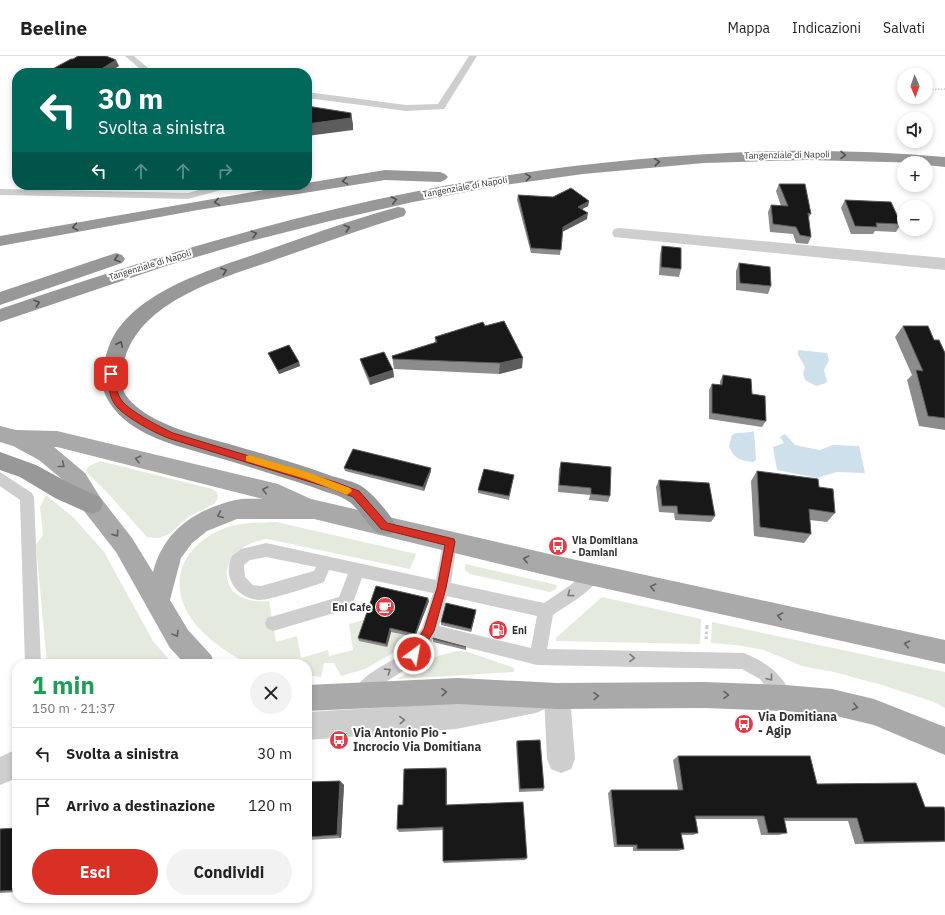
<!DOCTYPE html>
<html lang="it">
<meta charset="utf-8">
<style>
body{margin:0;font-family:"IBM Plex Sans",sans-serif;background:#f2f2f2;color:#222;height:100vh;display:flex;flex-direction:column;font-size:15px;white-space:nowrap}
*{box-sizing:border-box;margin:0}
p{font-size:13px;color:#767676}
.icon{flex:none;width:22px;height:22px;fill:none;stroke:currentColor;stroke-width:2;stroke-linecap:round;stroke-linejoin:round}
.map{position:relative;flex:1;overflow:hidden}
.drawer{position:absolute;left:12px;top:603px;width:300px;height:244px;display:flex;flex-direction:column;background:#fff;border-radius:16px;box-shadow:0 2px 6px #0003}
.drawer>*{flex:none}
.top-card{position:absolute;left:12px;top:12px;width:300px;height:122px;border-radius:16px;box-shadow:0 2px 6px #0003;background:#00695c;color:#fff;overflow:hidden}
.needle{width:26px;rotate:178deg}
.fabs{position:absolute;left:897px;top:12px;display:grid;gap:8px}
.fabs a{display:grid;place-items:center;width:36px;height:36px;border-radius:50%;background:#fff;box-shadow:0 2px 6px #0003;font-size:20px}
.pin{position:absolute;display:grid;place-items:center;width:34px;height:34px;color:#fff;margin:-17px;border-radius:8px;box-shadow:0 2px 6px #0006}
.me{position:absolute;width:44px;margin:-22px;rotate:32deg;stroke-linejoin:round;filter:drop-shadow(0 0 3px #0008)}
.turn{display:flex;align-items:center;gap:14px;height:84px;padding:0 20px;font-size:18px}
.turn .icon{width:52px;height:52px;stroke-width:2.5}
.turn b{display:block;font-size:28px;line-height:34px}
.lanes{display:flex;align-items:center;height:38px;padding:0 20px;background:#0003;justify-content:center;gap:20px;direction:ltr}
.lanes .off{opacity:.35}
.round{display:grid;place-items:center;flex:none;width:42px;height:42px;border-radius:21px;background:#f2f2f2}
.head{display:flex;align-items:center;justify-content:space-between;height:68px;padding:0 20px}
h1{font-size:24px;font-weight:800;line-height:30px;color:#1e9e55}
.primary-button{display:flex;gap:8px;margin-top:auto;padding:8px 20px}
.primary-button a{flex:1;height:46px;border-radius:24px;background:#d93025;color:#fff;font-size:16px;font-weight:800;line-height:46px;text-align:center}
.primary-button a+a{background:#f2f2f2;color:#222}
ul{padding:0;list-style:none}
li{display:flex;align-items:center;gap:12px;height:52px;padding:0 20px;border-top:1px solid #e0e0e0}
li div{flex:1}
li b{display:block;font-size:15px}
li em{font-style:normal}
header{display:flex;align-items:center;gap:24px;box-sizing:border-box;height:56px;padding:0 20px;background:#fff;border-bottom:1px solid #e0e0e0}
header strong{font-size:19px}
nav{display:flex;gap:22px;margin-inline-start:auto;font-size:14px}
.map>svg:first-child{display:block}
.green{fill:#e4eade}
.water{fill:#cee0ec}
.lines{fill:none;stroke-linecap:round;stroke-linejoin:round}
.path-far2{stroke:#cbcbcb;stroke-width:1.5;stroke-dasharray:1.5 1.5;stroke-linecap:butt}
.path-far1{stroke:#cbcbcb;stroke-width:2.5;stroke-dasharray:2 2;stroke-linecap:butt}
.path{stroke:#cbcbcb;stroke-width:3;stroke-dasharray:2.5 2.5;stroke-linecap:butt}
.service{fill:#cecece;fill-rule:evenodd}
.minor{fill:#cecece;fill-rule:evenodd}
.tertiary{fill:#cecece;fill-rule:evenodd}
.primary{fill:#a9a9a9;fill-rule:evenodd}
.motorway{fill:#989898;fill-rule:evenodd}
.wall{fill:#8c8c8c}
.shaded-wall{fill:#5d5d5d}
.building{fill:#181818;stroke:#5d5d5d}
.oneway{stroke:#505050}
.oneway2{stroke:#616161}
.oneway3{stroke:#787878}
.route{fill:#d93025;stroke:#8d1f18}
.slow{fill:#f59e0b}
.labels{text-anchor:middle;stroke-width:4;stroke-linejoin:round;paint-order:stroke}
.far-street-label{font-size:9px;fill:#313131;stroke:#fff}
.poi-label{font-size:10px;font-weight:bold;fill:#313131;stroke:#fff;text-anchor:start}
.near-poi-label{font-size:12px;font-weight:bold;fill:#313131;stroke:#fff;text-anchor:start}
</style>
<header>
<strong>Beeline</strong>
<nav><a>Mappa</a><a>Indicazioni</a><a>Salvati</a></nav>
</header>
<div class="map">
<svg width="945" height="859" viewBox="0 0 945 859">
<rect width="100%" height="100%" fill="#fff"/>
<g class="green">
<path d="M 100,405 L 212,433 L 217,436 L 218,442 L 214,448 L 188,461 L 169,478 L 159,482 L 147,481 L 105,434 L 88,418 L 86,414 L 89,410 Z"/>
<path d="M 46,439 L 74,462 L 104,496 L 153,585 L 173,608 L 47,608 L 36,489 L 43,479 L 40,451 Z"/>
<path d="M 276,466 L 416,498 L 410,513 L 267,483 C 212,491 214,551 269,545 L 276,586 L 297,580 L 301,602 L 328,594 L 329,600 L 353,594 L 349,568 L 367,563 L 387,591 L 391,576 L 408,580 L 405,590 L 365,613 L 341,620 L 334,607 L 324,607 L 321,621 L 307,619 L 307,608 C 293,608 261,611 249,607 C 233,602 219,590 206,579 C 163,541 174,490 228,471 C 243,466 260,467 276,466 Z"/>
<path d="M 465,508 L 557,529 L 556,533 L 550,536 L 470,518 L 465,514 Z"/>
<path d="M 602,541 L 701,563 L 700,588 L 556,585 L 556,582 Z"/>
<path d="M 712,566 L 945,616 L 945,652 L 934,646 L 882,629 L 834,616 L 802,610 L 764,594 L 736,589 L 711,587 Z"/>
<path d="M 457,595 L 468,596 L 514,612 L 514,616 L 397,623 L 438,600 Z"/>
</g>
<g class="water">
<path d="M 798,294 L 827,297 L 829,304 L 824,314 L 827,325 L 826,327 L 816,330 L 805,324 L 803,318 L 805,311 L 798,299 Z"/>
<path d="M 754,375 L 756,404 L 753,406 C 740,404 734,403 729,390 L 732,379 C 738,375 747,378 754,375 Z"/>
<path d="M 785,378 L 795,389 L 814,393 L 820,394 L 833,389 L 859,390 L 865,417 L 837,416 L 817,422 L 777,414 L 773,391 L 784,387 L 780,381 Z"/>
</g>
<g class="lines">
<path class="path-far2" d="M 926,34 L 945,33"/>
<path class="path-far1" d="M 707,571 L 707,568"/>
<path class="path" d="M 706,583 L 707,570"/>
<g class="service">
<path d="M 125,0 L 134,0 L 154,17 L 145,17 Z"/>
<path d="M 469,0 L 477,0 L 444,53 L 406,55 L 307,42 L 307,36 L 406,49 L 438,48 Z"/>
<path d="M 217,129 L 233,129 L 232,131 L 188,143 L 0,139 L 0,133 L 188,137 Z"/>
<path d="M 0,416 L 32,437 L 34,441 L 41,608 L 25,608 L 20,444 L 0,430 Z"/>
<path d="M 450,479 L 455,481 L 457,486 L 451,527 L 544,547 L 572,528 L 588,513 L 593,511 L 598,513 L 601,518 C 593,536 568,548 553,559 L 547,593 L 744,597 C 766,606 784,619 793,642 L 791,648 L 785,650 L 779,648 L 760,623 L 742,613 L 537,609 L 433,583 L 420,604 L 381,629 L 366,645 L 360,647 L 354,645 L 352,639 C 362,615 390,609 408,593 C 423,579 427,555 433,537 L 362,522 L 351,552 L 273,575 L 267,572 L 265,567 L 267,562 L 339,541 L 348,518 L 329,514 L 324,526 C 313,530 270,544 259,544 C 247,543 237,537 232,527 C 227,518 228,509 232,500 L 241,493 L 266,487 L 436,524 L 443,486 L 445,481 ZM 266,501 L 316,511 L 314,515 L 261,530 L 253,529 L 245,521 L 244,509 L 250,504 ZM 447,540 L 537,560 L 531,592 L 439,570 Z"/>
</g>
<g class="minor">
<path d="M 620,172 L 945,202 L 945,214 L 614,181 L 612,177 L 614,173 Z"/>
<path d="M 557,627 L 566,631 L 570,640 L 575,703 L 571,713 L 561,717 L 551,713 L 547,703 L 544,640 L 548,631 Z"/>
</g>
<g class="tertiary">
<path d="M 536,631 L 545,635 L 549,644 L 545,653 L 536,657 L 456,673 L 307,684 L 307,656 L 456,647 Z"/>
<path d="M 17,693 L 17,722 L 0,729 L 0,701 Z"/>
</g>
<g class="primary">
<path d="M 0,370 L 16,374 L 57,375 L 278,428 L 311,443 L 558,500 L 945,584 L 945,608 L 558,522 L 314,463 L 237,463 L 207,475 L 192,487 L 181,502 L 170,544 L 188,574 L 211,599 L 215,608 L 185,608 L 170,592 L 116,496 L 84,455 L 69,429 L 39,404 L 13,390 L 0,386 ZM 54,391 L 57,391 L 263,443 C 254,443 243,442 235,444 C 195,454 164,474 153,516 L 132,482 L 100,441 L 85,417 Z"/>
<path d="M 458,622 L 557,627 L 704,626 L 785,629 L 832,633 L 874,643 L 945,671 L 945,699 L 874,669 L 832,659 L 785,655 L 704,652 L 557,653 L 458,648 L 307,655 L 307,629 Z"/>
</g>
<g class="motorway">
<path d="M 772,95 C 830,94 887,96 945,101 L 945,111 L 926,109 L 926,107 L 807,104 L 704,107 L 583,118 L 498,130 L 413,146 L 330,165 L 251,185 L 169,209 L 0,266 L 0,253 C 135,207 272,164 413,136 C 532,112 652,99 772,95 Z"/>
<path d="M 385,114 L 440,116 L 445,118 L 448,121 L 445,124 L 440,126 L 385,124 L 198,154 L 0,190 L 0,180 L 293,129 L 307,129 L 307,127 Z"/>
<path d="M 398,151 L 404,152 L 406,156 L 404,160 C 362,173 321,188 280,202 C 227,221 143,242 125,302 C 121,315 119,330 127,341 C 150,370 202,380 236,390 C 267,399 299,408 329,419 C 340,423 355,425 364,432 C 374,439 391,459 396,470 L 393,477 C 371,485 364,455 348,445 C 340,439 327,437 318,433 C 287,422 255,413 223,403 C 183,391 124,381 105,338 C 98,322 104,305 109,290 C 132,232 224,210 276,191 C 316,177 357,162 398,151 Z"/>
<path d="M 116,197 L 122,199 L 125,203 L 122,207 L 0,249 L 0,236 Z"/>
<path d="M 0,396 L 36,409 L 71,428 L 100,441 L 103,448 L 100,455 L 92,458 L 84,455 L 55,442 L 20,421 L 0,414 Z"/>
</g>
</g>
<g class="wall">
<path d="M 779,128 L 811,158 L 808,163 L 811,181 L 808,188 L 796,187 L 793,178 L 770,176 L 768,156 L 771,149 L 781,150 L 776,135 Z"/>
<path d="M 518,139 L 589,145 L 588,150 L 582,153 L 587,163 L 562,176 L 560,199 L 531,197 L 517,144 Z"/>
<path d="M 845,144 L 901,168 L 896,176 L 875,175 L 873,178 L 851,178 L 841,152 Z"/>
<path d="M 662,190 L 681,213 L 679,221 L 659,219 L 660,198 Z"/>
<path d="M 739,207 L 771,230 L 768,238 L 736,234 L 736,215 Z"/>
<path d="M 485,270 L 522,312 L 499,318 L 394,313 L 392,300 L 435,287 L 435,281 Z"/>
<path d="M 903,270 L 934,284 L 945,297 L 945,374 L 919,370 L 907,324 L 912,319 L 895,281 Z"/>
<path d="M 268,297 L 299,306 L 300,310 L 279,318 L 270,301 Z"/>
<path d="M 360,303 L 393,314 L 394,321 L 370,329 L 362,310 Z"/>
<path d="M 723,319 L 752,338 L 766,365 L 762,371 L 709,363 L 709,334 L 712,328 L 720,329 L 720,325 Z"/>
<path d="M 561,406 L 610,440 L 608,446 L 589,444 L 590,439 L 558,436 L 559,413 Z"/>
<path d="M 344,412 L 431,415 L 424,435 L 345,415 Z"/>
<path d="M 757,415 L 819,431 L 835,457 L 827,466 L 810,464 L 811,478 L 804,487 L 754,480 L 751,425 Z"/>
<path d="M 514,419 L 509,444 L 478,437 L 478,434 Z"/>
<path d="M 659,424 L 715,460 L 711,466 L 675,464 L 674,457 L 659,456 L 656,431 Z"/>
<path d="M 429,545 L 415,581 L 391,576 L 387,591 L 359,585 L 358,582 Z"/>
<path d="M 476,554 L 476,556 L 471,576 L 441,569 L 441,566 Z"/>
<path d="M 433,583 L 466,591 L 466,594 L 433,586 Z"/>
<path d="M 517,685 L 544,732 L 543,735 L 519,736 L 516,688 Z"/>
<path d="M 678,700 L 817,728 L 925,751 L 945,755 L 945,786 L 855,788 L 848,765 L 784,765 L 787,777 L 779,779 L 761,779 L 757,763 L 696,763 L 698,777 L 693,779 L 681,779 L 684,793 L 678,795 L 633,795 L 633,791 L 614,791 L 608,737 L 611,734 L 678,734 L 673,704 Z"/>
<path d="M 446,712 L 447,716 L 447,749 L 527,802 L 525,804 L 444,807 L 443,805 L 443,774 L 399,776 L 397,773 L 403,749 Z"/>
<path d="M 340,725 L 344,729 L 341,782 L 307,784 L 307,726 Z"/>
<path d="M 17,772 L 17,836 L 0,837 L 0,773 Z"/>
</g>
<g class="shaded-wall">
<path d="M 116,4 L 119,10 L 108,17 L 95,17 Z"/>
<path d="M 351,57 L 353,68 L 353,74 L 307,80 L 307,68 Z"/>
<path d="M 589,145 L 588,150 L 577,156 L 578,151 Z"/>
<path d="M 588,157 L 587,163 L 562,176 L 563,171 Z"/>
<path d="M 523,302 L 522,312 L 499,318 L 500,307 Z"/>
<path d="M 299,306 L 300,310 L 279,318 L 278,315 Z"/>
<path d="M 393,314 L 394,321 L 370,329 L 369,322 Z"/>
<path d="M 431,412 L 431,415 L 424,435 L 423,431 Z"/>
<path d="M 428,542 L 429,545 L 415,581 L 415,578 Z"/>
<path d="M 476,554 L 476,556 L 471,576 L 471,573 Z"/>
<path d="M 390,572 L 391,576 L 387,591 L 386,588 Z"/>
<path d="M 446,712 L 447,716 L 447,753 L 446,749 Z"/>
<path d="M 340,725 L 344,729 L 341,782 L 337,779 Z"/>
</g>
<g class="building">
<path d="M 78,0 L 106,0 L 116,4 L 95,17 L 45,17 L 71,3 L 73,3 Z"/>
<path d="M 307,50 L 351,57 L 351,62 L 307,68 Z"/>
<path d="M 779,128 L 805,128 L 811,158 L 808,157 L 811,181 L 800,179 L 796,171 L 773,168 L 771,149 L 788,150 Z"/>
<path d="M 571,132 L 589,145 L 578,151 L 588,157 L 563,171 L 561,194 L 531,192 L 518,139 L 553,141 Z"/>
<path d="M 845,144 L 891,146 L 901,168 L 876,167 L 877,171 L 855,170 Z"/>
<path d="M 662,190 L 681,192 L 681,213 L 661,211 Z"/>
<path d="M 739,207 L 770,211 L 771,230 L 740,227 Z"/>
<path d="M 504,265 L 523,302 L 500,307 L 393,303 L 392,300 L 437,286 L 435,281 L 483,266 L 485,270 Z"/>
<path d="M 903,270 L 928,270 L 934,284 L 939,284 L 945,297 L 945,362 L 928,360 L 916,314 L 923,315 Z"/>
<path d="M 289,289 L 299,306 L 278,315 L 268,297 Z"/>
<path d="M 384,296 L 393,314 L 369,322 L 360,303 Z"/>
<path d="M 723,319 L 751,323 L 752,338 L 765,340 L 766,365 L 712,357 L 712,328 L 722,329 Z"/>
<path d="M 353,393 L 431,412 L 423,431 L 344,412 Z"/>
<path d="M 561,406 L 611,411 L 610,440 L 591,438 L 591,432 L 559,429 Z"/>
<path d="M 484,413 L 514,419 L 509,440 L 478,434 Z"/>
<path d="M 757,415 L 818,423 L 819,431 L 833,433 L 835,457 L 809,453 L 811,478 L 760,471 Z"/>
<path d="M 659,424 L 709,427 L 715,460 L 678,458 L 677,450 L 662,450 Z"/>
<path d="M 376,530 L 428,542 L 415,578 L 390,572 L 386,588 L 358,582 Z"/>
<path d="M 446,547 L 476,554 L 471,573 L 441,566 Z"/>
<path d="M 433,582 L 466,591 L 433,583 Z"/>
<path d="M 540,684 L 544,732 L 520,733 L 517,685 Z"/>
<path d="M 678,700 L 810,700 L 817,728 L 916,727 L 925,751 L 944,751 L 945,755 L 945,785 L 864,786 L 857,762 L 784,762 L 787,777 L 768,777 L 764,760 L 695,760 L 698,777 L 681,777 L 684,793 L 637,793 L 637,789 L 617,789 L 611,734 L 683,734 Z"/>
<path d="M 446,712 L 446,749 L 523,746 L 527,802 L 443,805 L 443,771 L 397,773 L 398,749 L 403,749 L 404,713 Z"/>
<path d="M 340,725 L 337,779 L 307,781 L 307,726 Z"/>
<path d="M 17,772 L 17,834 L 0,835 L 0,773 Z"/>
</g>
<defs><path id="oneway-chevron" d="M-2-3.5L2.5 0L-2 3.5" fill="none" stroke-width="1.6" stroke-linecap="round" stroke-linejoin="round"/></defs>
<g class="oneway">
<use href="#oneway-chevron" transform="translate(843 99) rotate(1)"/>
<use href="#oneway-chevron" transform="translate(657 106) rotate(-4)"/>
<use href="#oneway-chevron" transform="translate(528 121) rotate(-8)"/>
<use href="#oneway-chevron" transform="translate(345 125) rotate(171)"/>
<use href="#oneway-chevron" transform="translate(394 144) rotate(-12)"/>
<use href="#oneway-chevron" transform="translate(217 146) rotate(171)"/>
<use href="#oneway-chevron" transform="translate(75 171) rotate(170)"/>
<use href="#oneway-chevron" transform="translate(347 172) rotate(-18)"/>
<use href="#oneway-chevron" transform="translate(254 178) rotate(-15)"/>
<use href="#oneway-chevron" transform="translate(117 203) rotate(162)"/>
<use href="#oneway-chevron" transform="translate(224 215) rotate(-19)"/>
<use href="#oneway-chevron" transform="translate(37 247) rotate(-19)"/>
<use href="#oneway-chevron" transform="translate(120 288) rotate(-65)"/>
</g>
<g class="oneway2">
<use href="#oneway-chevron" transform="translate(138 403) rotate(-166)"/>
<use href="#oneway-chevron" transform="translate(62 409) rotate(39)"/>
<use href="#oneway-chevron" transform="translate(265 434) rotate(-167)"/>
<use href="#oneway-chevron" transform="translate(220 459) rotate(158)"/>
<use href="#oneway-chevron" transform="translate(116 478) rotate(55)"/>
<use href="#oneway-chevron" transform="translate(526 503) rotate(-167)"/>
<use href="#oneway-chevron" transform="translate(653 531) rotate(-167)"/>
<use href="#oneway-chevron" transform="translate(780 560) rotate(-168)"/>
<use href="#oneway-chevron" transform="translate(176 578) rotate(59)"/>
<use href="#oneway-chevron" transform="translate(907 588) rotate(-168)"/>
<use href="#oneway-chevron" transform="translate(444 636) rotate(-3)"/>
<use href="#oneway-chevron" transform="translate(726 639) rotate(2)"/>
<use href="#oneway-chevron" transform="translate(596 640) rotate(-1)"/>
<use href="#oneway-chevron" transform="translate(855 651) rotate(13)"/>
</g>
<g class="oneway3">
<use href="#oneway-chevron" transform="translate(570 538) rotate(144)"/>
<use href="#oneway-chevron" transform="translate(632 602) rotate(1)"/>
<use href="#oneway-chevron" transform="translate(388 615) rotate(-33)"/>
<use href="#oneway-chevron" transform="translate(770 622) rotate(52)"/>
<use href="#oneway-chevron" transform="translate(402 664) rotate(-4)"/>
</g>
<path class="route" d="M 111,315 L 115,318 C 116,328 116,337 122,345 C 131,356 160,371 173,377 L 335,426 L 359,435 L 387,467 L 454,483 L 455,486 L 446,532 L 434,575 L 418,601 L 414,603 L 411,601 L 409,598 L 424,573 L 437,532 L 445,489 L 381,473 L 353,441 L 330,432 L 171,383 C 156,378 127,362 117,351 C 109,342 108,329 107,318 Z"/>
<path class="slow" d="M 249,399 L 307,416 L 350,432 L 352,435 L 347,439 L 306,423 L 246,405 L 246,400 Z"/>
<defs>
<symbol id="bus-disc" viewBox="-11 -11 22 22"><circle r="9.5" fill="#df3d47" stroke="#fff"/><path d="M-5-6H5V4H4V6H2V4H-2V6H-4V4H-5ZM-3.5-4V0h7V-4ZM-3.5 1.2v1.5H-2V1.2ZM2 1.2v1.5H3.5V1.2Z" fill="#fff"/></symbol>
<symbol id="cafe-disc" viewBox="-11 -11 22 22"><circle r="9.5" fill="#df3d47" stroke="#fff"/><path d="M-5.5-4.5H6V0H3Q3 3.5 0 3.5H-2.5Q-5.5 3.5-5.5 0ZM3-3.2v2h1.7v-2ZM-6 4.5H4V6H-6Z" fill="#fff"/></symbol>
<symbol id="fuel-disc" viewBox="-11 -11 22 22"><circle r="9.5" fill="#df3d47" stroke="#fff"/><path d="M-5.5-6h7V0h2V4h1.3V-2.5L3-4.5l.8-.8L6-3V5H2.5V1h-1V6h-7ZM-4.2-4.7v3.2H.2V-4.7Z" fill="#fff"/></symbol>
</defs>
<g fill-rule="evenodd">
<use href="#bus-disc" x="547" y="479" width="22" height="22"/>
<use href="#cafe-disc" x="374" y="540" width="22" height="22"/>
<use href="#fuel-disc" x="487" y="563" width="22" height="22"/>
<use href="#bus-disc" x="733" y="657" width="22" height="22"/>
<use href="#bus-disc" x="328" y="673" width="22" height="22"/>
</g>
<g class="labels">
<g class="far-street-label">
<text transform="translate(787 99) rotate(-1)" y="3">Tangenziale di Napoli</text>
<text transform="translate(465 131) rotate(-10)" y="3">Tangenziale di Napoli</text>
<text transform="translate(150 209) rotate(-17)" y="3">Tangenziale di Napoli</text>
</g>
<g class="poi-label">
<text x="572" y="488">Via Domitiana<tspan x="572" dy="12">- Damiani</tspan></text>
<text x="371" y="555" text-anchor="end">Eni Cafe</text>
<text x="512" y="578">Eni</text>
</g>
<g class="near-poi-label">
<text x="758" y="665">Via Domitiana<tspan x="758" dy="14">- Agip</tspan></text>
<text x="353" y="681">Via Antonio Pio -<tspan x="353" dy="14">Incrocio Via Domitiana</tspan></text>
</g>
</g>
</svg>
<div class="fabs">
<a><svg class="needle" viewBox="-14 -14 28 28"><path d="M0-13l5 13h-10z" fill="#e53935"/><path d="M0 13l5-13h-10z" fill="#767676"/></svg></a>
<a><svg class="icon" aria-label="sound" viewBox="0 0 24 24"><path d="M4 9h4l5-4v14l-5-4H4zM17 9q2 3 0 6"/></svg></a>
<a>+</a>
<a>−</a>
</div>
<div class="pin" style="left:111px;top:318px;background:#d93025"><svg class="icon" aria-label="arrive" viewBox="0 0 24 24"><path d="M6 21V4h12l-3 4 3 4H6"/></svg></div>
<svg class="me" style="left:414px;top:598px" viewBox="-20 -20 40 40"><circle r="17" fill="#d93025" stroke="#fff" stroke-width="3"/><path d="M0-11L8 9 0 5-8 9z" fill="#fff"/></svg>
<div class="top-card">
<div class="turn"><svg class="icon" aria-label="left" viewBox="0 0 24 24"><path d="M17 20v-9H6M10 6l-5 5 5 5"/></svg><div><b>30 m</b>Svolta a sinistra</div></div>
<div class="lanes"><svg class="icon" aria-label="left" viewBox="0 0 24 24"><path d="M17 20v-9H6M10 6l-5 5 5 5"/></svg><svg class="icon off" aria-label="ahead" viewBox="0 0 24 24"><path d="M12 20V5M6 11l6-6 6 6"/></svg><svg class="icon off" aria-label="ahead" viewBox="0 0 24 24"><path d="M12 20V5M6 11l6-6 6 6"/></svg><svg class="icon off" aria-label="right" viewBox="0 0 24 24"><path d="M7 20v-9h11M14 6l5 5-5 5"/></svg></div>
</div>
<section class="drawer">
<div class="head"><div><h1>1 min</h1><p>150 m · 21:37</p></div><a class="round"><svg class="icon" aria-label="close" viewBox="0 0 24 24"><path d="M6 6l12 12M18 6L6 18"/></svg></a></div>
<ul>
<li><svg class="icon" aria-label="left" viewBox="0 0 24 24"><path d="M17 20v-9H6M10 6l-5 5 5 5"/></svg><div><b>Svolta a sinistra</b></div><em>30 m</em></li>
<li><svg class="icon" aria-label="arrive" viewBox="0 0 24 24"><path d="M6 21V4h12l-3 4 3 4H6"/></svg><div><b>Arrivo a destinazione</b></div><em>120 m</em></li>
</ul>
<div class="primary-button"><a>Esci</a><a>Condividi</a></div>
</section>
</div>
